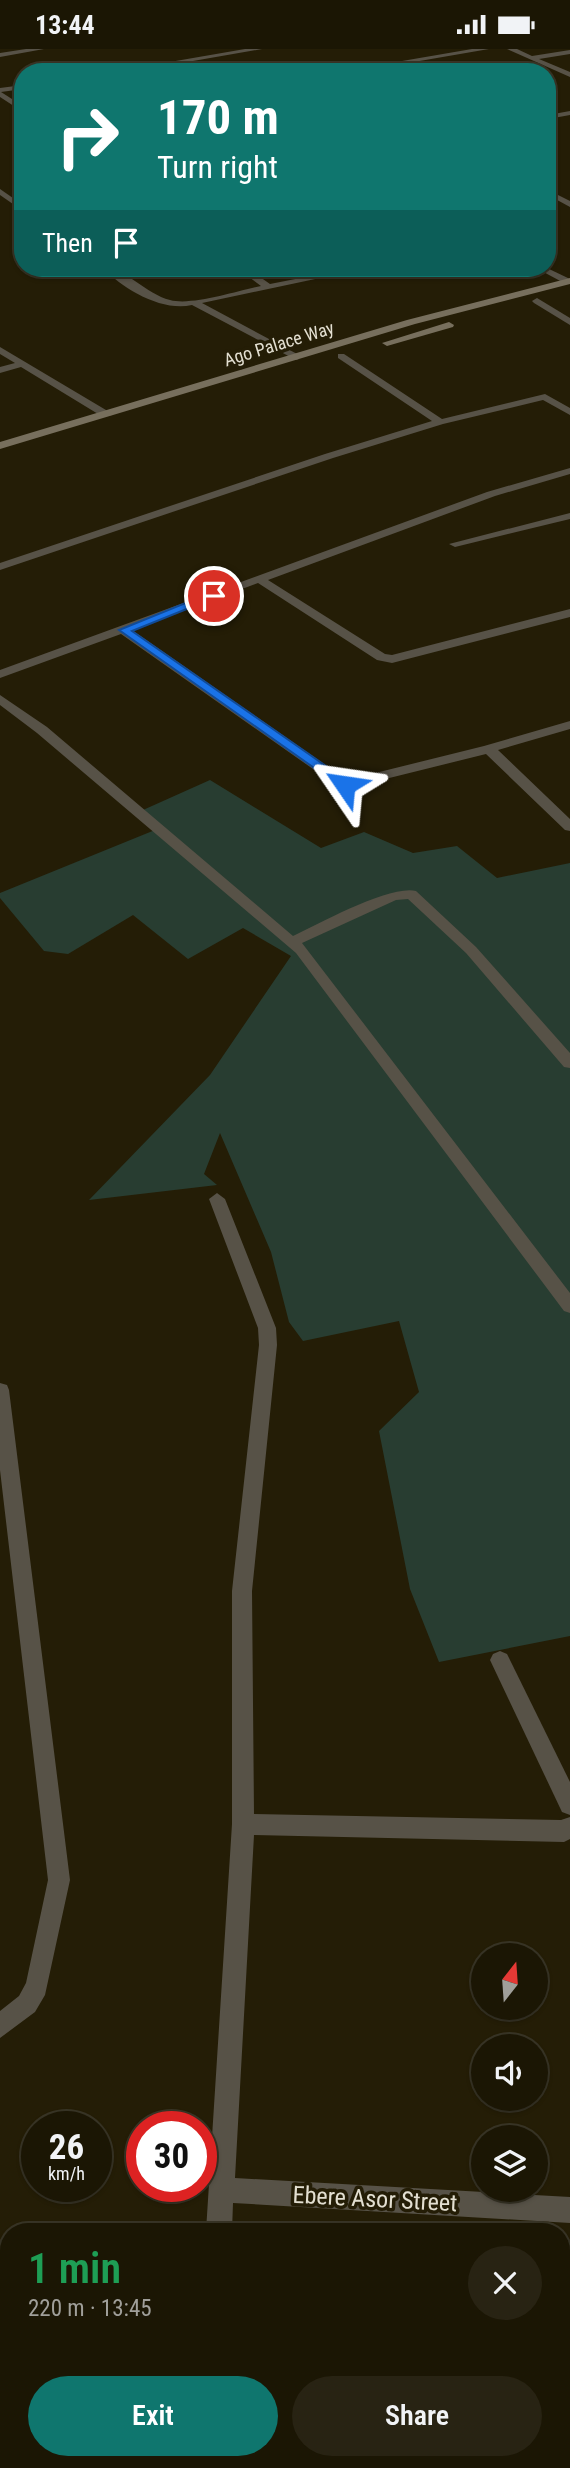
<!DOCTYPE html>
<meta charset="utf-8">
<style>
body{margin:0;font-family:"Roboto Condensed",sans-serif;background:#282313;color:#f1f3f6;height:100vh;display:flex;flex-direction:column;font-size:26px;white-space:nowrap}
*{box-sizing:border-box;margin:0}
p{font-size:23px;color:#a09f9a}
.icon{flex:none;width:38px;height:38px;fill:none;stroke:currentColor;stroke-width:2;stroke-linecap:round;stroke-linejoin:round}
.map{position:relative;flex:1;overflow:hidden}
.drawer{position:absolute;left:0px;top:2174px;width:570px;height:247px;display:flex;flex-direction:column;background:#1b1604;border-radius:28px 28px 0 0;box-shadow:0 2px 5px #0004,0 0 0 2px #393526}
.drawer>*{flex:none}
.guide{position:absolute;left:14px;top:14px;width:542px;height:214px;border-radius:28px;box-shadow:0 2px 5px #0004,0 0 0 2px #393526;background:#0f766e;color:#fff;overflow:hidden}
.needle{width:46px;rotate:17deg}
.controls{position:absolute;left:471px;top:1894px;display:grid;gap:14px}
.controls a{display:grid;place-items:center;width:77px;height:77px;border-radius:50%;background:#1b1604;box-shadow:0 2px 5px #0004,0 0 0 2px #393526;font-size:35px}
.speed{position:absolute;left:21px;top:2062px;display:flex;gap:14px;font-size:35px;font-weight:700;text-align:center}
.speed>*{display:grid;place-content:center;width:91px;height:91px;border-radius:50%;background:#1b1604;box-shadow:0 2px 5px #0004,0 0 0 2px #393526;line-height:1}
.speed small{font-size:18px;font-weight:400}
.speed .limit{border:10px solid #d22;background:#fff;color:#111}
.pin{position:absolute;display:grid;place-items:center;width:60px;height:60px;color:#fff;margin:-30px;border:4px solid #fff;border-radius:50%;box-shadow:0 2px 7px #0007}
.me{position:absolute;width:77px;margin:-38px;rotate:302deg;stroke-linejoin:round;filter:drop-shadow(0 0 5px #0008)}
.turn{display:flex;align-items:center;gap:24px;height:147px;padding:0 28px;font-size:32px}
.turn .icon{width:91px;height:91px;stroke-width:2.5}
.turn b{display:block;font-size:49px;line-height:60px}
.then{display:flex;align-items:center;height:66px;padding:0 28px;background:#0003;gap:14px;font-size:26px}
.round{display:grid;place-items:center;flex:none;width:74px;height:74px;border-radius:37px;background:#282313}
.headline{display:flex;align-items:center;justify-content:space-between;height:119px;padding:0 28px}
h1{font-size:42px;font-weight:600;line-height:52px;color:#1e9e55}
.button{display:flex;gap:14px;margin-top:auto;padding:14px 28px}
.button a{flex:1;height:80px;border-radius:42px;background:#0f766e;color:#fff;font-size:28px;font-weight:600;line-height:80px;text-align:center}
.button a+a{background:#282313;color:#f1f3f6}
.status{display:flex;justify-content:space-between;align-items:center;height:49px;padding:0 35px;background:#1b1604;direction:ltr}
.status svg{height:19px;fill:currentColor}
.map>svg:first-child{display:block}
.green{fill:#283d31}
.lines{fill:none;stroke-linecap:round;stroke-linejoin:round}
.minor{fill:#575247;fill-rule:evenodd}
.secondary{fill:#776f5d;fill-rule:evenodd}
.route{fill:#1a73e8;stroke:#114b97;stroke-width:2}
.labels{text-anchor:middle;stroke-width:7;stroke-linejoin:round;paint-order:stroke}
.far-street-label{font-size:18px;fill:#e3dfd1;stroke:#241d06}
.near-street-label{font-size:24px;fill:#e3dfd1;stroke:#241d06}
</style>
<div class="status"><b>13:44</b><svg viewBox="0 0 49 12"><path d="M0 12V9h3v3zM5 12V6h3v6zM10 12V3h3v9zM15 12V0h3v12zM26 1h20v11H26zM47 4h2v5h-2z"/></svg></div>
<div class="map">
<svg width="570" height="2419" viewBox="0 0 570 2419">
<rect width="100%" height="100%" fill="#241d06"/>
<path class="green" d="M 210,731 L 321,799 L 364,783 L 413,804 L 457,797 L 497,829 L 570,814 L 570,1587 L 439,1613 L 410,1540 L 379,1382 L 419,1343 L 399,1272 L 303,1292 L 289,1273 L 271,1203 L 220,1084 L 204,1125 L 217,1136 L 89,1151 L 210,1026 L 291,907 L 243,879 L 188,910 L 133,866 L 68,905 L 44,902 L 0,849 L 0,844 L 155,781 L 143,761 Z"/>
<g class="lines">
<g class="minor">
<path d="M 26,0 L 44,0 L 0,8 L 0,4 Z"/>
<path d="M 245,0 L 262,0 L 130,23 L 112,23 Z"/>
<path d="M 472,0 L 489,0 L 356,23 L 338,23 Z"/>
<path d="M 507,0 L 517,0 L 532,7 L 570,1 L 570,5 L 539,10 L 570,23 L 570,28 Z"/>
<path d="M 23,36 L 23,40 L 1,43 L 23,57 L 23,63 L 0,48 L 0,39 Z"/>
<path d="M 570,62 L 570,66 L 548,70 L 548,66 Z"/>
<path d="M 0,140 L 23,156 L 23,162 L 0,146 Z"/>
<path d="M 548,141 L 570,152 L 570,158 L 548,146 Z"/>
<path d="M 103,219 C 126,219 146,245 170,251 C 192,257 237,242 261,237 L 237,219 L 247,219 L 270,235 L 351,219 L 367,219 L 202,254 L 299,306 L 299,310 L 296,311 L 192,256 C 162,263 123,240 103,219 Z"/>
<path d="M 536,219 L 547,219 L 570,230 L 570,234 L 564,234 Z"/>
<path d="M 537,249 L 570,269 L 570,276 L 534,254 L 532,252 Z"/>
<path d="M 0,298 L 111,364 L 112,366 L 103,368 L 21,318 L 0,324 L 0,318 L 15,314 L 0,305 Z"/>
<path d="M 338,305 L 344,305 L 442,370 L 545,345 L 570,359 L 570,366 L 543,351 L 443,375 L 333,409 L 0,521 L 0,514 L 325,405 L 432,372 L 338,309 Z"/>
<path d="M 570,419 L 570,425 L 495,447 L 268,531 L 385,605 L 392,606 L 570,560 L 570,568 L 392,614 L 377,611 L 258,534 L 132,581 L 347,731 L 484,697 L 570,672 L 570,680 L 498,701 L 570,770 L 570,782 L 565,781 L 486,705 L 345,740 L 340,739 L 121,585 L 0,629 L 0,621 L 487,443 Z"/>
<path d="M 570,464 L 570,470 L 455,498 L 449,495 Z"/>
<path d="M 0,646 L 47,678 L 293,887 C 321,874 389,836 416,842 L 476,898 L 570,1004 L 570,1019 L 564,1018 L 466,904 L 408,850 L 396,851 L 302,894 L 570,1244 L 570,1264 L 564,1262 L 296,904 L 37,684 L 0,656 Z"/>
<path d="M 217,1144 L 225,1150 L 276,1279 L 277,1296 L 252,1542 L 254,1765 L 561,1771 L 570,1768 L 570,1790 L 564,1793 L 254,1786 L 235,2129 L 570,2148 L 570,2174 L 233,2154 L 232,2182 L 206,2182 L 232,1775 L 232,1542 L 259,1296 L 258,1279 L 209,1150 Z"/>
<path d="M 0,1334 L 7,1336 L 9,1341 L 70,1831 L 45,1946 L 35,1963 L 0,1989 L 0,1962 L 19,1947 L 26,1934 L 48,1831 L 0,1421 Z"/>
<path d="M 500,1602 L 507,1605 L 570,1733 L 570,1766 L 562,1763 L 490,1611 L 493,1605 Z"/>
<rect x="186" y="2412" width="28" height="7"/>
</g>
<g class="secondary">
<path d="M 570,229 L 570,235 L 415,275 L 0,400 L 0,393 L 407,271 Z"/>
<path d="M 449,273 L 454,276 L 453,278 L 387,297 L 382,294 Z"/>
</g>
</g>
<path class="route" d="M 210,544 L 219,547 L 132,582 L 349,733 L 349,738 L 341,738 L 119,581 Z"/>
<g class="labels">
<g class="far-street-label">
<text transform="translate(279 295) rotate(-17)" y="6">Ago Palace Way</text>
</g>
<g class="near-street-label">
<text transform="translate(375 2150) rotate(3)" y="8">Ebere Asor Street</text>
</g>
</g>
</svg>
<div class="controls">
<a><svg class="needle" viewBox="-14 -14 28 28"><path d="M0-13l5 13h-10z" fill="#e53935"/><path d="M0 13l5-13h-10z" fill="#a09f9a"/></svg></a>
<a><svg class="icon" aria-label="sound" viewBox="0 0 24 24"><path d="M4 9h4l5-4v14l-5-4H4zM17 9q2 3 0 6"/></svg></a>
<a><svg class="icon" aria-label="layers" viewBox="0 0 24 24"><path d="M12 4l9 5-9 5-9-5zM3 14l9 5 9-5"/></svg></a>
</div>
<div class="speed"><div>26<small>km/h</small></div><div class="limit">30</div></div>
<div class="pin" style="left:214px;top:547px;background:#d93025"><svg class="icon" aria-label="arrive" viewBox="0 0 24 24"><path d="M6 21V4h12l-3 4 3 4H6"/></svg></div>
<svg class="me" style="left:345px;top:736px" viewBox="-20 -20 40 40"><path d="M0-17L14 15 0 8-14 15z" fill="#1a73e8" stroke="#fff" stroke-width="4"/></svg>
<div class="guide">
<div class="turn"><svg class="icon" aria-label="right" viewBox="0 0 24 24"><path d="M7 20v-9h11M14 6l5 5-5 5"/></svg><div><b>170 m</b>Turn right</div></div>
<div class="then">Then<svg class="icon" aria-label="arrive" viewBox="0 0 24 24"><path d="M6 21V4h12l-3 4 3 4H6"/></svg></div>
</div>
<section class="drawer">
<div class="headline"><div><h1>1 min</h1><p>220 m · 13:45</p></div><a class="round"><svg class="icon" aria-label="close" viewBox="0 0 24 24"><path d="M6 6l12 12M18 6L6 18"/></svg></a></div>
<div class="button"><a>Exit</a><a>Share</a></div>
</section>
</div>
